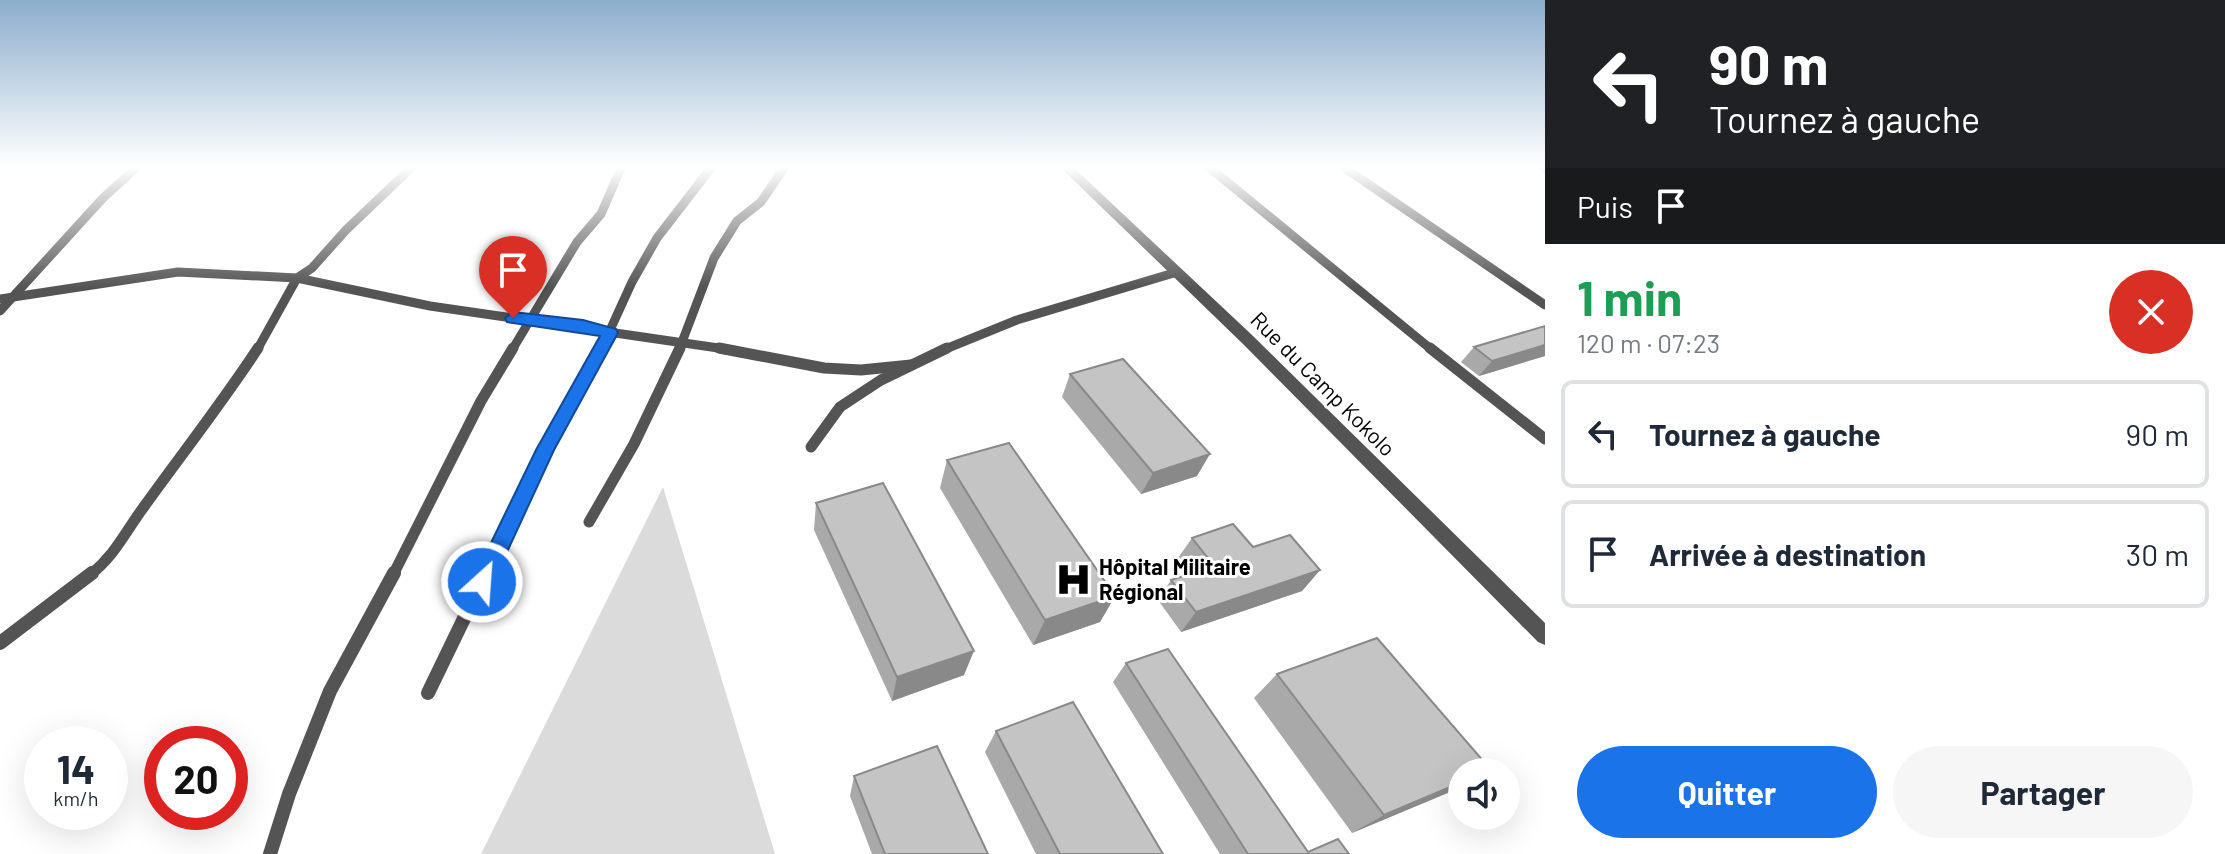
<!DOCTYPE html>
<html lang="fr">
<meta charset="utf-8">
<style>
body{margin:0;font-family:Barlow,sans-serif;background:#f6f6f7;color:#1f2937;height:100vh;display:flex;flex-direction:column;font-size:30px;white-space:nowrap}
*{box-sizing:border-box;margin:0}
p{font-size:26px;color:#747a83}
.icon{flex:none;width:44px;height:44px;fill:none;stroke:currentColor;stroke-width:2;stroke-linecap:round;stroke-linejoin:round}
.map{position:relative;flex:1;overflow:hidden}
.sheet{display:flex;flex-direction:column;background:#fff;width:680px}
.sheet>*{flex:none}
.hud{background:#202124;color:#fff;overflow:hidden}
.fabs{position:absolute;left:1448px;top:758px;display:grid;gap:16px}
.fabs a{display:grid;place-items:center;width:72px;height:72px;border-radius:50%;background:#fff;box-shadow:0 8px 32px #0002;font-size:40px}
.speed{position:absolute;left:24px;top:726px;display:flex;gap:16px;font-size:40px;font-weight:700;text-align:center}
.speed>*{display:grid;place-content:center;width:104px;height:104px;border-radius:50%;background:#fff;box-shadow:0 8px 32px #0002;line-height:1}
.speed small{font-size:20px;font-weight:400}
.speed .limit{border:12px solid #d22;background:#fff;color:#111}
.pin{position:absolute;display:grid;place-items:center;width:68px;height:68px;color:#fff;margin:-82px -34px;border-radius:50% 50% 50% 0;rotate:-45deg;box-shadow:0 0 8px #0007}
.pin .icon{rotate:45deg}
.me{position:absolute;width:88px;margin:-44px;rotate:26deg;stroke-linejoin:round;filter:drop-shadow(0 0 6px #0008)}
.turn{display:flex;align-items:center;gap:28px;height:168px;padding:0 32px;font-size:36px}
.turn .icon{width:104px;height:104px;stroke-width:2.5}
.turn b{display:block;font-size:56px;line-height:68px}
.then{display:flex;align-items:center;height:76px;padding:0 32px;background:#0003;gap:16px;font-size:30px}
.round{display:grid;place-items:center;flex:none;width:84px;height:84px;border-radius:42px;background:#f6f6f7}
.summary{display:flex;align-items:center;justify-content:space-between;height:136px;padding:0 32px}
h1{font-size:48px;font-weight:700;line-height:60px;color:#1e9e55}
.primary-button{display:flex;gap:16px;margin-top:auto;padding:16px 32px}
.primary-button a{flex:1;height:92px;border-radius:48px;background:#1a73e8;color:#fff;font-size:32px;font-weight:700;line-height:92px;text-align:center}
.primary-button a+a{background:#f6f6f7;color:#1f2937}
ul{padding:0;list-style:none}
li{display:flex;align-items:center;gap:24px;height:108px;margin:0 16px 12px;padding:0 16px;border:4px solid #e0e1e3;border-radius:12px}
li div{flex:1}
li b{display:block;font-size:30px}
li em{font-style:normal}
main{display:flex;flex:1;min-height:0}
.map>svg:first-child{display:block}
.green{fill:#dbdbdb}
.lines{fill:none;stroke-linecap:round;stroke-linejoin:round}
.service-far2{stroke:#545454;stroke-width:9}
.service-far1{stroke:#545454;stroke-width:11}
.service{stroke:#545454;stroke-width:14}
.minor{fill:#545454;fill-rule:evenodd}
.wall{fill:#a9a9a9}
.shaded-wall{fill:#898989}
.building{fill:#c4c4c4;stroke:#898989;stroke-width:2}
.route{fill:#1a73e8;stroke:#114b97;stroke-width:2}
.labels{text-anchor:middle;stroke-width:6;stroke-linejoin:round;paint-order:stroke}
.street-label{font-size:22px;fill:#000;stroke:#fff}
.poi-label{font-size:22px;font-weight:bold;fill:#000;stroke:#fff;text-anchor:start}
</style>
<main>
<div class="map">
<svg width="1545" height="854" viewBox="0 0 1545 854">
<rect width="100%" height="100%" fill="#fff"/>
<path class="green" d="M 663,487 L 775,854 L 481,854 Z"/>
<g class="lines">
<g class="service-far2">
<path d="M 1210,168 L 1432,350"/>
<path d="M 1345,168 L 1545,305"/>
<path d="M 0,299 L 178,272 L 297,278 L 430,306 L 732,350"/>
<path d="M 0,311 L 103,198 L 136,168"/>
<path d="M 257,350 L 297,278 L 312,268 L 346,230 L 411,168"/>
<path d="M 512,350 L 577,242 L 601,214 L 621,168"/>
<path d="M 601,350 L 632,282 L 657,238 L 711,168"/>
<path d="M 679,350 L 714,258 L 737,221 L 761,202 L 784,168"/>
<path d="M 943,350 L 1017,320 L 1177,272"/>
</g>
<g class="service-far1">
<path d="M 719,348 L 824,368 L 861,370 L 911,365"/>
<path d="M 1430,348 L 1545,439"/>
<path d="M 811,447 L 840,407 L 881,380 L 947,348"/>
<path d="M 589,522 L 634,444 L 680,348"/>
<path d="M 90,575 C 115,555 124,534 143,508 C 181,455 222,403 258,348"/>
<path d="M 393,575 L 481,401 L 513,348"/>
<path d="M 485,575 L 545,450 L 602,348"/>
</g>
<g class="service">
<path d="M 0,643 L 92,573"/>
<path d="M 428,693 L 486,573"/>
<path d="M 270,854 L 289,794 L 330,691 L 394,573"/>
</g>
<g class="minor">
<path d="M 1061,168 L 1074,168 L 1252,335 L 1545,623 L 1545,645 L 1538,642 L 1242,343 Z"/>
<path d="M 1537,168 L 1545,168 L 1545,174 Z"/>
</g>
</g>
<g class="wall">
<path d="M 1545,326 L 1545,356 L 1479,376 L 1461,362 L 1474,347 Z"/>
<path d="M 1070,374 L 1197,476 L 1141,494 L 1062,397 Z"/>
<path d="M 947,460 L 1115,596 L 1100,622 L 1033,645 L 940,488 Z"/>
<path d="M 816,503 L 964,675 L 892,701 L 814,530 Z"/>
<path d="M 1192,538 L 1253,547 L 1320,570 L 1302,591 L 1181,632 L 1158,600 L 1171,580 L 1190,574 L 1178,558 Z"/>
<path d="M 1126,663 L 1308,852 L 1349,854 L 1220,854 L 1113,682 Z"/>
<path d="M 1277,674 L 1462,772 L 1462,786 L 1352,833 L 1254,698 Z"/>
<path d="M 996,731 L 1163,854 L 1036,854 L 985,752 Z"/>
<path d="M 854,776 L 988,854 L 872,854 L 850,796 Z"/>
</g>
<g class="shaded-wall">
<path d="M 1545,345 L 1545,356 L 1479,376 L 1492,361 Z"/>
<path d="M 1210,454 L 1197,476 L 1141,494 L 1153,473 Z"/>
<path d="M 1320,570 L 1302,591 L 1181,632 L 1196,612 Z"/>
<path d="M 1115,596 L 1100,622 L 1033,645 L 1045,620 Z"/>
<path d="M 974,651 L 964,675 L 892,701 L 897,677 Z"/>
<path d="M 1462,782 L 1462,786 L 1455,790 L 1352,833 L 1384,815 Z"/>
</g>
<g class="building">
<path d="M 1545,326 L 1545,345 L 1492,361 L 1474,347 Z"/>
<path d="M 1123,359 L 1210,454 L 1153,473 L 1070,374 Z"/>
<path d="M 1009,443 L 1115,596 L 1045,620 L 947,460 Z"/>
<path d="M 883,483 L 974,651 L 897,677 L 816,503 Z"/>
<path d="M 1233,524 L 1253,547 L 1290,535 L 1320,570 L 1196,612 L 1171,580 L 1214,566 L 1192,538 Z"/>
<path d="M 1377,638 L 1491,770 L 1485,772 L 1462,772 L 1462,782 L 1384,815 L 1277,674 Z"/>
<path d="M 1168,649 L 1308,852 L 1338,839 L 1349,854 L 1248,854 L 1126,663 Z"/>
<path d="M 1073,702 L 1163,854 L 1060,854 L 996,731 Z"/>
<path d="M 937,746 L 988,854 L 885,854 L 854,776 Z"/>
</g>
<linearGradient id="sky" x2="0" y2="1"><stop stop-color="#8cadcc"/><stop offset="0.58" stop-color="#fff"/><stop offset="1" stop-color="#fff" stop-opacity="0"/></linearGradient>
<rect width="1545" height="288" fill="url(#sky)"/>
<path class="route" d="M 513,312 L 583,320 L 616,329 L 618,333 L 554,450 L 490,589 L 482,591 L 475,589 L 472,582 L 536,450 L 600,336 L 507,322 L 505,318 Z"/>
<defs>
<symbol id="hospital-bare" viewBox="-9 -9 18 18"><path d="M-5-5h3v3.5h4V-5h3V5h-3V1.5h-4V5h-3Z" fill="#000" stroke="#fff" stroke-width="2.5" paint-order="stroke"/></symbol>
</defs>
<g fill-rule="evenodd">
<use href="#hospital-bare" x="1048" y="554" width="51" height="51"/>
</g>
<g class="labels">
<g class="street-label">
<text transform="translate(1323 384) rotate(45)" y="8">Rue du Camp Kokolo</text>
</g>
<g class="poi-label">
<text x="1099" y="575">Hôpital Militaire<tspan x="1099" dy="25">Régional</tspan></text>
</g>
</g>
</svg>
<div class="fabs">
<a><svg class="icon" aria-label="sound" viewBox="0 0 24 24"><path d="M4 9h4l5-4v14l-5-4H4zM17 9q2 3 0 6"/></svg></a>
</div>
<div class="speed"><div>14<small>km/h</small></div><div class="limit">20</div></div>
<div class="pin" style="left:513px;top:318px;background:#d93025"><svg class="icon" aria-label="arrive" viewBox="0 0 24 24"><path d="M6 21V4h12l-3 4 3 4H6"/></svg></div>
<svg class="me" style="left:482px;top:582px" viewBox="-20 -20 40 40"><circle r="17" fill="#1a73e8" stroke="#fff" stroke-width="3"/><path d="M0-11L8 9 0 5-8 9z" fill="#fff"/></svg>
</div>
<section class="sheet">
<div class="hud">
<div class="turn"><svg class="icon" aria-label="left" viewBox="0 0 24 24"><path d="M17 20v-9H6M10 6l-5 5 5 5"/></svg><div><b>90 m</b>Tournez à gauche</div></div>
<div class="then">Puis<svg class="icon" aria-label="arrive" viewBox="0 0 24 24"><path d="M6 21V4h12l-3 4 3 4H6"/></svg></div>
</div>
<div class="summary"><div><h1>1 min</h1><p>120 m · 07:23</p></div><a class="round" style="background:#d93025;color:#fff"><svg class="icon" aria-label="close" viewBox="0 0 24 24"><path d="M6 6l12 12M18 6L6 18"/></svg></a></div>
<ul>
<li><svg class="icon" aria-label="left" viewBox="0 0 24 24"><path d="M17 20v-9H6M10 6l-5 5 5 5"/></svg><div><b>Tournez à gauche</b></div><em>90 m</em></li>
<li><svg class="icon" aria-label="arrive" viewBox="0 0 24 24"><path d="M6 21V4h12l-3 4 3 4H6"/></svg><div><b>Arrivée à destination</b></div><em>30 m</em></li>
</ul>
<div class="primary-button"><a>Quitter</a><a>Partager</a></div>
</section>
</main>
